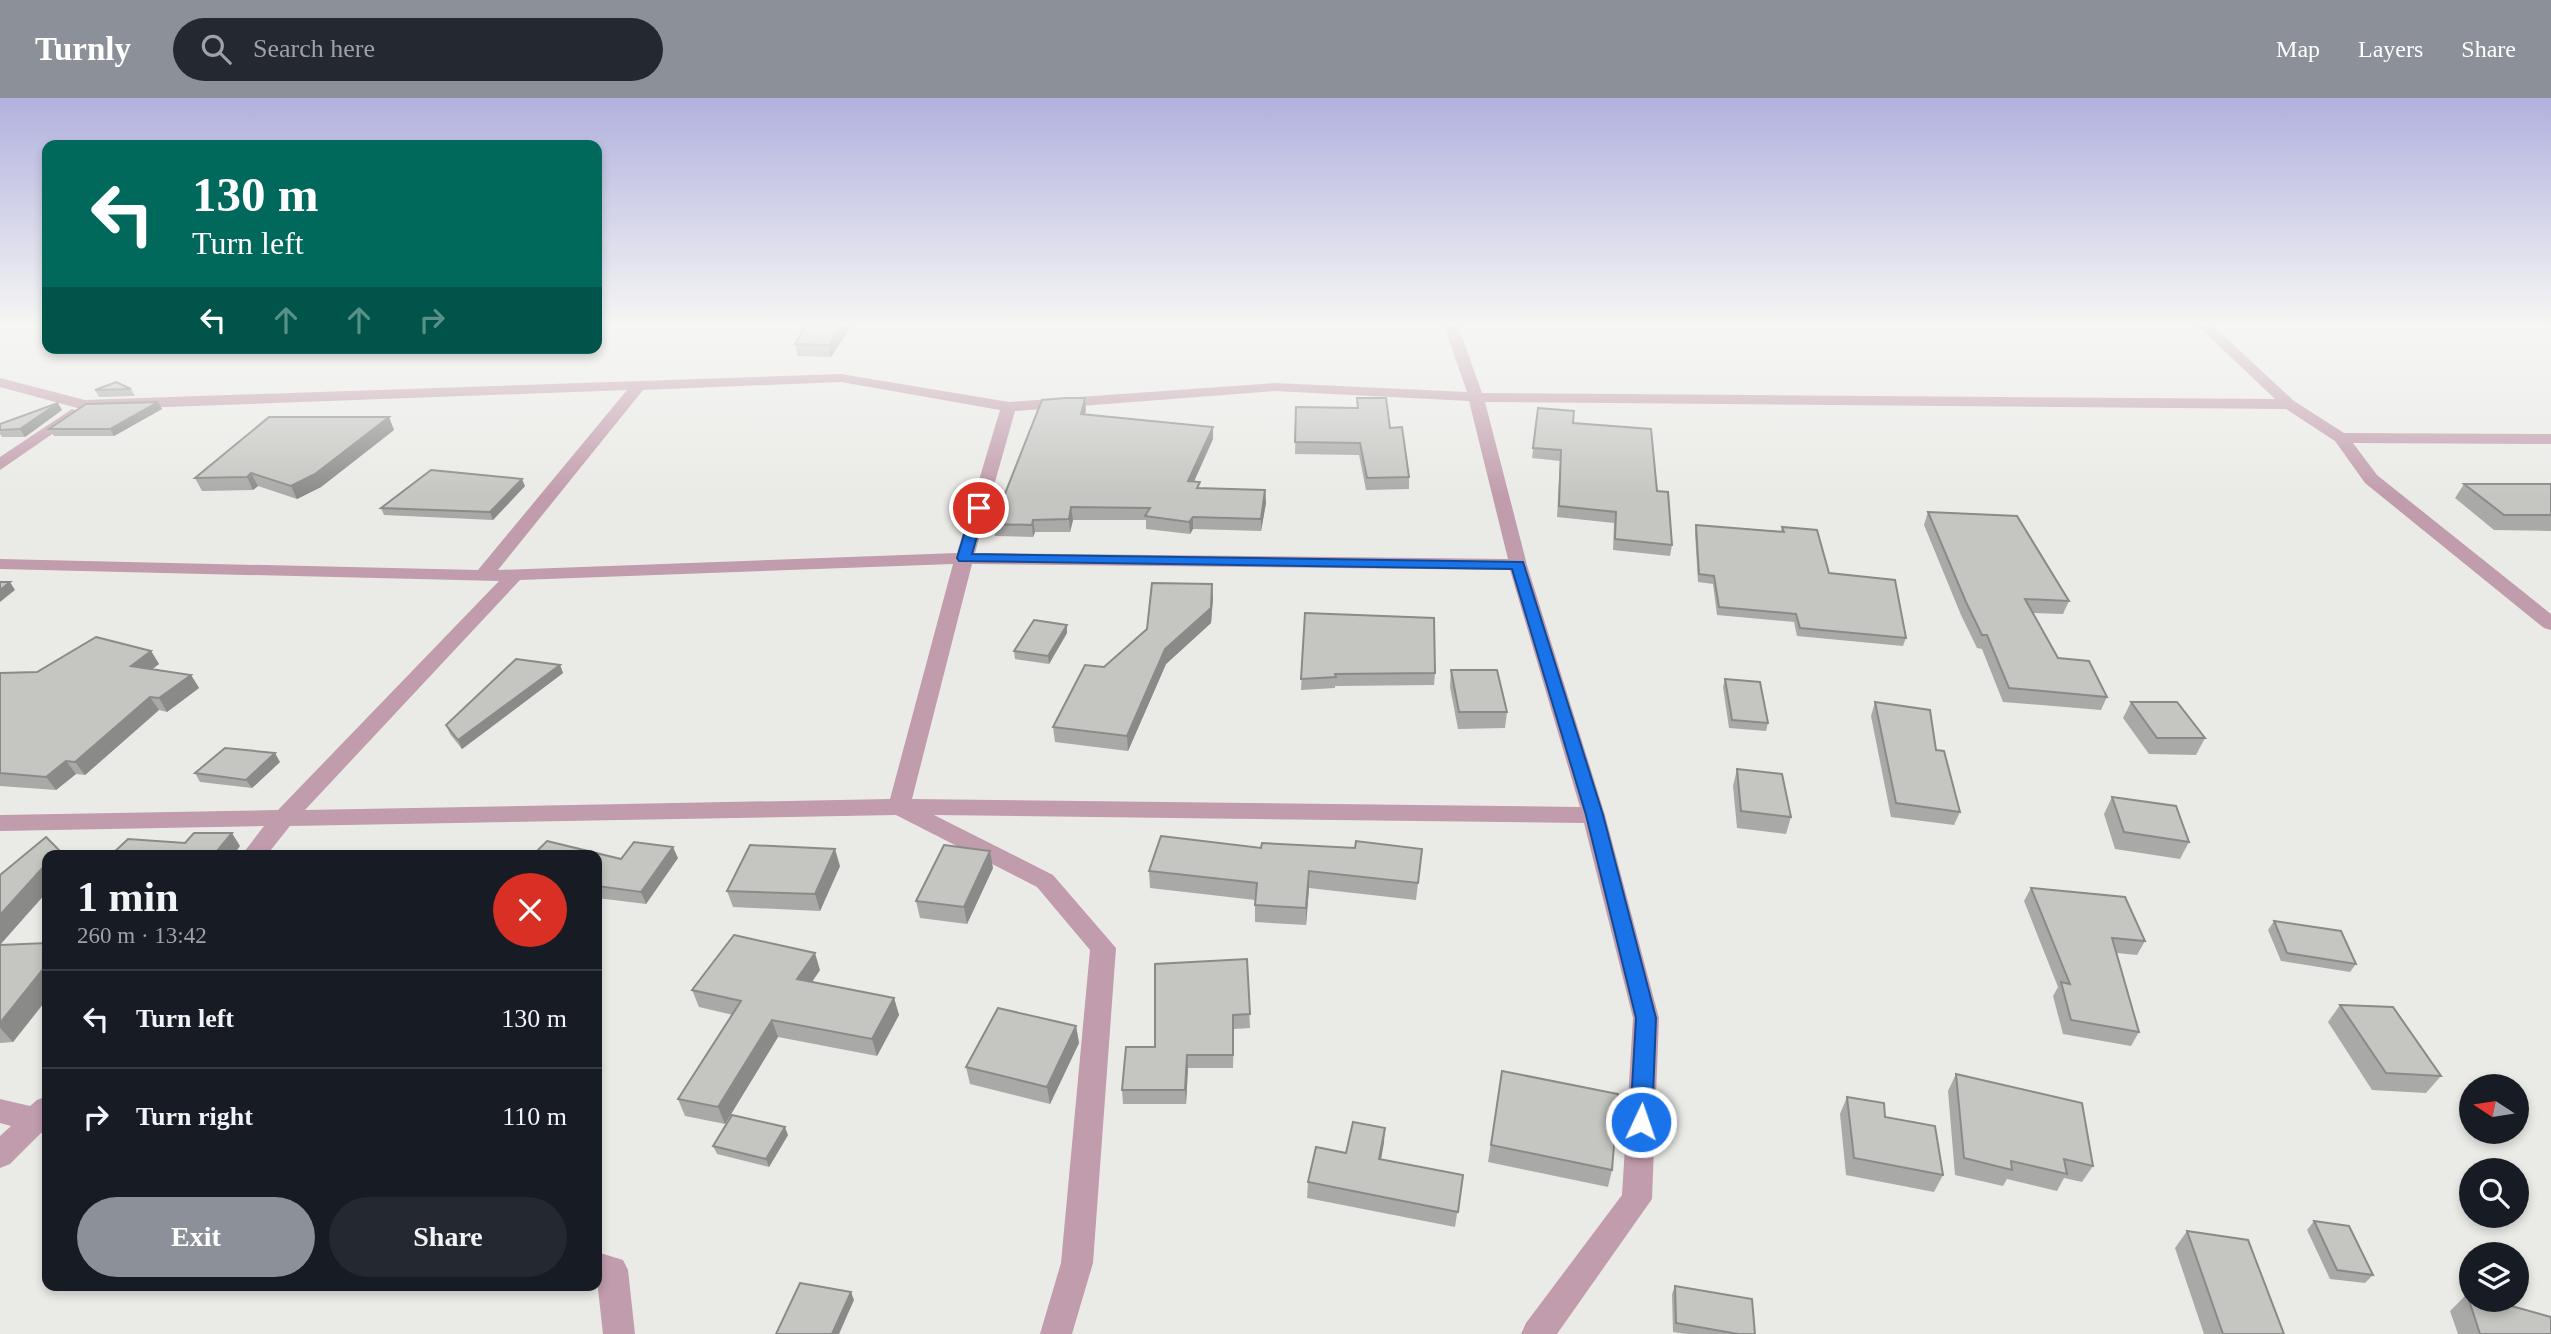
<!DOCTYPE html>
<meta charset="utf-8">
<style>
body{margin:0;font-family:Georgia,serif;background:#242831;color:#f1f3f6;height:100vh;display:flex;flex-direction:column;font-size:26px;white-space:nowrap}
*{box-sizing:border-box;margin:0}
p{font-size:23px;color:#9ea1a6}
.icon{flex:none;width:38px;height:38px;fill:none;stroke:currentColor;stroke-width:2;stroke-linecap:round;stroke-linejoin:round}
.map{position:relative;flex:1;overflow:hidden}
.details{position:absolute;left:42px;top:752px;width:560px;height:441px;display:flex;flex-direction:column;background:#171b24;border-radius:14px;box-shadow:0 4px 10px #0003}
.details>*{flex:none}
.banner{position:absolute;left:42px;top:42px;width:560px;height:214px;border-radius:14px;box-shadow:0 4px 10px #0003;background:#00695c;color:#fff;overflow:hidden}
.needle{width:46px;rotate:282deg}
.fabs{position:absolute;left:2459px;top:976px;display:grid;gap:14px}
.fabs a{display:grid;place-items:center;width:70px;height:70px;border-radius:50%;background:#171b24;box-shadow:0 4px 10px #0003;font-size:35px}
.pin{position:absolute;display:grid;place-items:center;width:60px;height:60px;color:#fff;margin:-30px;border:4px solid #fff;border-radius:50%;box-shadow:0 2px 7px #0007}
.me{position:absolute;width:77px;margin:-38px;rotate:3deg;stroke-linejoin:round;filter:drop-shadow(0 0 5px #0008)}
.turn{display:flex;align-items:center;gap:24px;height:147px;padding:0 35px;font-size:32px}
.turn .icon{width:91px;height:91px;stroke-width:2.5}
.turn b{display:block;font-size:49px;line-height:60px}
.lanes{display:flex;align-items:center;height:66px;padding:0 35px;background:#0003;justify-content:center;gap:35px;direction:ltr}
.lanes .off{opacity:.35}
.round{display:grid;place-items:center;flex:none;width:74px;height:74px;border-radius:37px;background:#242831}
.headline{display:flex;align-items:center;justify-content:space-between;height:119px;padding:0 35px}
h1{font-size:42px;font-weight:700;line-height:52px}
.primary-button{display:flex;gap:14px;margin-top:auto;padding:14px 35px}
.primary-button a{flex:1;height:80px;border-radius:42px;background:#8c9099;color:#fff;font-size:28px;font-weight:700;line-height:80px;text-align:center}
.primary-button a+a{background:#242831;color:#f1f3f6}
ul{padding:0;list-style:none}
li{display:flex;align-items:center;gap:21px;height:98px;padding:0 35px;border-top:2px solid #363941}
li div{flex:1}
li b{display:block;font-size:26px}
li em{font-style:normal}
header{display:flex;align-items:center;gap:42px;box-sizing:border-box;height:98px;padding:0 35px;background:#8c9099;color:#fff}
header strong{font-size:33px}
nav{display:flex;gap:38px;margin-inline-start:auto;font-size:24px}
.search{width:490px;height:63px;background:#242831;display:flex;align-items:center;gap:18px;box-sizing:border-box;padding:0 24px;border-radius:38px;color:#9ea1a6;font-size:26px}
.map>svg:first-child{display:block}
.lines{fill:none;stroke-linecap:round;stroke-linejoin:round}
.street{fill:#c19cac;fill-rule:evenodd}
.wall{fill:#a9aaa7}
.shaded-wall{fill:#8a8b88}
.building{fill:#c5c6c2;stroke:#8a8b88;stroke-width:2}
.route{fill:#1a73e8;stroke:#114b97;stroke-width:2}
</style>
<header>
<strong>Turnly</strong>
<div class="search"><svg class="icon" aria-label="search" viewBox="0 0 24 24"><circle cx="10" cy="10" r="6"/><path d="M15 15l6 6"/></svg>Search here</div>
<nav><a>Map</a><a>Layers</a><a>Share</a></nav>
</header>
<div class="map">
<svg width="2551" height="1236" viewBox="0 0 2551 1236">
<rect width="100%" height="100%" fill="#eaebe7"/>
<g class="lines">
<g class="street">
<path d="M 1443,225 L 1457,225 L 1482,295 L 2275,301 L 2195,225 L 2210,225 L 2294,303 L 2344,335 L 2551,336 L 2551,346 L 2353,345 L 2377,377 L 2551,516 L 2551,532 L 2544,530 L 2365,385 L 2335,343 L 2286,311 L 1485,304 L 1527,467 L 1605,717 L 1659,920 L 1652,1101 L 1557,1236 L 1521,1236 L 1526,1225 L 1622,1097 L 1633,920 L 1584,725 L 934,717 L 1053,777 L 1116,850 L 1093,1165 L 1072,1236 L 1040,1236 L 1061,1165 L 1090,852 L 1037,789 L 896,717 L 290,728 L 266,758 L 241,758 L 264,728 L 0,733 L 0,717 L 278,712 L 499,483 L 0,471 L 0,461 L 478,472 L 627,292 L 85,312 L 0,289 L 0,280 L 85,302 L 841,276 L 1009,304 L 1275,285 L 1467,294 ZM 841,284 L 1000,312 L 957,455 L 498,472 L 643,292 ZM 1275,293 L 1469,303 L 1508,461 L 975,455 L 1015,313 ZM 953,466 L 890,701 L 305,712 L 520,482 ZM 972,466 L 1510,472 L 1580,709 L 912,701 Z"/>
<path d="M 72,311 L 77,313 L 80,316 L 77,319 L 0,372 L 0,359 Z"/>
<path d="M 47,998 L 47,1036 L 41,1035 L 10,1066 L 0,1070 L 0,1038 L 11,1028 L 0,1025 L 0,1001 L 30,1008 L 37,1002 Z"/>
<path d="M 597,1154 L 623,1162 L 628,1172 L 635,1236 L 603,1236 L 597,1182 Z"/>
</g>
</g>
<g class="wall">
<path d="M 853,225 L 831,259 L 798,258 L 795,246 Z"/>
<path d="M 131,291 L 135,298 L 99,299 L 95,292 Z"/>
<path d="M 1357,300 L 1390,330 L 1409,379 L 1409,391 L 1366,392 L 1359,357 L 1295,356 L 1296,309 L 1357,310 Z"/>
<path d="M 158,304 L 162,311 L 114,338 L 54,338 L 49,331 Z"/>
<path d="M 1538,310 L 1573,325 L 1657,393 L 1672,447 L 1670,458 L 1613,452 L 1614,425 L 1557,419 L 1560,363 L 1532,360 Z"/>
<path d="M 62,312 L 25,339 L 2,339 L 0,336 L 0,326 Z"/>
<path d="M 1086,312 L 1085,316 L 1213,329 L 1213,341 L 1194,384 L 1200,390 L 1265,392 L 1266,405 L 1261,433 L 1193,431 L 1190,436 L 1146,431 L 1146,422 L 1073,422 L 1070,434 L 1035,434 L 1033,439 L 995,438 L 993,426 Z"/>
<path d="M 389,319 L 394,332 L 321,389 L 297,401 L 258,388 L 253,392 L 202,393 L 195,380 Z"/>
<path d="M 2464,386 L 2551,386 L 2551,433 L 2494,432 L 2455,400 Z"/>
<path d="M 525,388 L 493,422 L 384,417 L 381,410 Z"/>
<path d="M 1928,414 L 2069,503 L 2063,516 L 2032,515 L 2058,560 L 2107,599 L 2101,612 L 2003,604 L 1982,551 L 1977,550 L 1961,517 L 1924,427 Z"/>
<path d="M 1696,427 L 1781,433 L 1782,429 L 1829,475 L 1906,540 L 1903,548 L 1797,538 L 1794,524 L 1717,517 L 1713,486 L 1698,484 L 1695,435 Z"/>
<path d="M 1213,500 L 1211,525 L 1166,566 L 1128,653 L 1055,644 L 1053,629 L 1104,569 L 1147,531 Z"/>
<path d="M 1305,515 L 1435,575 L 1434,587 L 1335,588 L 1335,590 L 1301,592 Z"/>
<path d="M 1067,535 L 1049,566 L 1015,561 L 1014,553 Z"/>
<path d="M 151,553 L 159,566 L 152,571 L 191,577 L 199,590 L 167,614 L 159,612 L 85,677 L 76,676 L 56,692 L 0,688 L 0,575 L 37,574 Z"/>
<path d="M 560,567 L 563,575 L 462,651 L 450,636 L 446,627 Z"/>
<path d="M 1451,572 L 1507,614 L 1505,630 L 1458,631 L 1450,589 Z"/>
<path d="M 1725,581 L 1768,625 L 1766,633 L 1729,630 L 1723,589 Z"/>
<path d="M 1875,604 L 1936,652 L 1960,714 L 1954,727 L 1891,719 L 1871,618 Z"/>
<path d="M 2131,604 L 2205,640 L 2196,657 L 2149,656 L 2123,620 Z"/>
<path d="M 280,664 L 252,690 L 200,684 L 195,675 Z"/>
<path d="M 1737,671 L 1791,719 L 1786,736 L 1737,730 L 1733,688 Z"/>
<path d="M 2112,699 L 2189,744 L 2180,761 L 2115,751 L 2104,716 Z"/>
<path d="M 1261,750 L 1422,751 L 1416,802 L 1309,790 L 1306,827 L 1255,824 L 1255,802 L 1150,790 L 1149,773 Z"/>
<path d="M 597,758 L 621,761 L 678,760 L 646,806 L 597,800 Z"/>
<path d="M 840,768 L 820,813 L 733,809 L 727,793 Z"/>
<path d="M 993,770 L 967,826 L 920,820 L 916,803 Z"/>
<path d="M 2031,790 L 2145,843 L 2137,857 L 2117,855 L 2139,934 L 2131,948 L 2063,936 L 2053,898 L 2058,889 L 2024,803 Z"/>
<path d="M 2274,823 L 2356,866 L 2350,874 L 2281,863 L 2268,832 Z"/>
<path d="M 47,845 L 47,901 L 13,944 L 0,945 L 0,847 Z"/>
<path d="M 1247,861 L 1250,930 L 1234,931 L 1233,970 L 1188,970 L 1186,1006 L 1123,1006 L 1122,992 L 1155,949 Z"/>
<path d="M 820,872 L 812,884 L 894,900 L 899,917 L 877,958 L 778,939 L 725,1026 L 685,1018 L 678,1001 L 733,917 L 699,909 L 692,892 Z"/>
<path d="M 2340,907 L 2441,978 L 2426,995 L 2372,992 L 2328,924 Z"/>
<path d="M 1076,928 L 1079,945 L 1050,1006 L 970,986 L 966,969 Z"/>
<path d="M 1502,973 L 1612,1072 L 1608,1089 L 1488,1064 Z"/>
<path d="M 1956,976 L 2093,1068 L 2082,1084 L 2064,1080 L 2057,1093 L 2007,1081 L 2003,1088 L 1955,1077 L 1948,993 Z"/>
<path d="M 1847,999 L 1885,1019 L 1943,1077 L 1934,1094 L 1846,1077 L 1840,1016 Z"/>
<path d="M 1385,1030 L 1381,1061 L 1463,1077 L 1455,1129 L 1307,1100 L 1308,1084 L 1346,1055 Z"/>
<path d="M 788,1037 L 769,1069 L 717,1056 L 713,1048 Z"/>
<path d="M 2314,1123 L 2373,1177 L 2365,1185 L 2330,1181 L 2307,1132 Z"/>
<path d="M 2187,1133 L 2284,1236 L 2204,1236 L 2175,1150 Z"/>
<path d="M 480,1188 L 498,1188 L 495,1193 Z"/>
<path d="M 1675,1188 L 1755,1236 L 1687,1236 L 1673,1234 L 1672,1196 Z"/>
<path d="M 2467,1196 L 2551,1236 L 2458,1236 L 2450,1213 Z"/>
</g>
<g class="shaded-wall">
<path d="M 843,225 L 853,225 L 831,259 L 829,247 Z"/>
<path d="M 1085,300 L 1086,312 L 1082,328 L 1081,316 Z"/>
<path d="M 158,304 L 162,311 L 114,338 L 110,331 Z"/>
<path d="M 58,305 L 62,312 L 25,339 L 20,331 Z"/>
<path d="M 389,319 L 394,332 L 321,389 L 297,401 L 291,388 Z"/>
<path d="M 1213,329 L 1213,341 L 1188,396 L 1188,383 Z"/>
<path d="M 251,375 L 258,388 L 253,392 L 247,379 Z"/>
<path d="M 522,381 L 525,388 L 493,422 L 490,414 Z"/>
<path d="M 1265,392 L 1266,405 L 1261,433 L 1261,421 Z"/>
<path d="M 1071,409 L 1073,422 L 1070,434 L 1069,421 Z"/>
<path d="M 1193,419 L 1193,431 L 1190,436 L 1189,424 Z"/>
<path d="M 1033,422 L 1035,434 L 1033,439 L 1032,427 Z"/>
<path d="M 10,484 L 15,492 L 0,504 L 0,492 Z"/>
<path d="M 1212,486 L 1213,500 L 1211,525 L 1166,566 L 1128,653 L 1127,638 L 1165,551 Z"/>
<path d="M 1067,527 L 1067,535 L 1049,566 L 1048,558 Z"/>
<path d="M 151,553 L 159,566 L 139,581 L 131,568 Z"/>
<path d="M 560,567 L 563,575 L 462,651 L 458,642 Z"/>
<path d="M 191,577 L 199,590 L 167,614 L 159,600 Z"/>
<path d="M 150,599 L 159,612 L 85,677 L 75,664 Z"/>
<path d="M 275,655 L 280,664 L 252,690 L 246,682 Z"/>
<path d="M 66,663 L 76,676 L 56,692 L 46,679 Z"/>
<path d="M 232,735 L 240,748 L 233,758 L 213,758 Z"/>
<path d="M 673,749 L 678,760 L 646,806 L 641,794 Z"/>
<path d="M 835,751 L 840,768 L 820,813 L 815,796 Z"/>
<path d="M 59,752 L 63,758 L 54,758 Z"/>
<path d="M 990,753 L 993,770 L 967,826 L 964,809 Z"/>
<path d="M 47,765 L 47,794 L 0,847 L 0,817 Z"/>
<path d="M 1309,773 L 1309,790 L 1306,827 L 1306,810 Z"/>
<path d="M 815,855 L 820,872 L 802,898 L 797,881 Z"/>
<path d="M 47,866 L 47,901 L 13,944 L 0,930 L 0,925 Z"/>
<path d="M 894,900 L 899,917 L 877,958 L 872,941 Z"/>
<path d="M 772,922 L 778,939 L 725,1026 L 718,1009 Z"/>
<path d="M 1076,928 L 1079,945 L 1050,1006 L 1047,989 Z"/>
<path d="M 1187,957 L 1188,970 L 1186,1006 L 1185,992 Z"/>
<path d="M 785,1029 L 788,1037 L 769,1069 L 766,1061 Z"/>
<path d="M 1385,1030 L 1384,1045 L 1378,1077 L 1379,1061 Z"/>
<path d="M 851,1194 L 854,1202 L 839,1236 L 832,1236 Z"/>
</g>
<g class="building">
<path d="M 807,225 L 843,225 L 829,247 L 795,246 Z"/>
<path d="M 116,284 L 131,291 L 95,292 Z"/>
<path d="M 1066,300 L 1085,300 L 1081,316 L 1213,329 L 1188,383 L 1200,384 L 1197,390 L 1265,392 L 1261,421 L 1193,419 L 1189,424 L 1145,418 L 1150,410 L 1071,409 L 1069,421 L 1033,422 L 1032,427 L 993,426 L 1042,302 Z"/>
<path d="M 1357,300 L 1386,300 L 1390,330 L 1402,329 L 1409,379 L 1367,380 L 1360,345 L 1295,344 L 1296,309 L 1358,310 Z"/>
<path d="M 158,304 L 110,331 L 49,331 L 86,306 Z"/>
<path d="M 58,305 L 20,331 L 0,332 L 0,326 Z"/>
<path d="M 1538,310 L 1574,313 L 1573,325 L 1651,331 L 1657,393 L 1668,394 L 1672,447 L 1615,441 L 1616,414 L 1559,408 L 1561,352 L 1533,350 Z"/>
<path d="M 269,319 L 389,319 L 315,376 L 291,388 L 251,375 L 247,379 L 195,380 Z"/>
<path d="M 431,372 L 522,381 L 490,414 L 381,410 Z"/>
<path d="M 2464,386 L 2551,386 L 2551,417 L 2504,417 Z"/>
<path d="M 1928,414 L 2017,418 L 2069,503 L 2025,501 L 2058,560 L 2089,563 L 2107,599 L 2009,590 L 1987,537 L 1982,537 L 1966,504 Z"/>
<path d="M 1696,427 L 1784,434 L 1782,429 L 1817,432 L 1829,475 L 1895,482 L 1906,540 L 1800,530 L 1796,516 L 1719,509 L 1714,478 L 1699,476 Z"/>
<path d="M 0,484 L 10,484 L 0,492 Z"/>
<path d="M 1152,485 L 1212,486 L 1211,510 L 1165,551 L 1127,638 L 1053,629 L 1085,567 L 1104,569 L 1147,531 Z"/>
<path d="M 1305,515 L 1434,520 L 1435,575 L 1335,576 L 1336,579 L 1301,581 Z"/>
<path d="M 1034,522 L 1067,527 L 1048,558 L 1014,553 Z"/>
<path d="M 96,539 L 151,553 L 131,568 L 191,577 L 159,600 L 150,599 L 75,664 L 66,663 L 46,679 L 0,675 L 0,575 L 37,574 Z"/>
<path d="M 516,561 L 560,567 L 458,642 L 446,627 Z"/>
<path d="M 1451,572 L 1497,572 L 1507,614 L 1459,614 Z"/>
<path d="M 1725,581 L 1760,584 L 1768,625 L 1732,622 Z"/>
<path d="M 1875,604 L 1930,612 L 1936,652 L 1944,653 L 1960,714 L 1896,705 Z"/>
<path d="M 2131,604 L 2177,604 L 2205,640 L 2157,640 Z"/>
<path d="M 225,650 L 275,655 L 246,682 L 195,675 Z"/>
<path d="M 1737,671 L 1782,676 L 1791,719 L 1741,713 Z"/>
<path d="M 2112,699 L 2176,708 L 2189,744 L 2124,734 Z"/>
<path d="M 194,735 L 232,735 L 213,758 L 110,758 L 128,741 L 185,745 Z"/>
<path d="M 1161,738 L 1261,750 L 1262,745 L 1355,750 L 1356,743 L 1422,751 L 1418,785 L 1309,773 L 1306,810 L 1255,807 L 1257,785 L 1149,773 Z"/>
<path d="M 46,739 L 59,752 L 54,758 L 47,758 L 47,765 L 0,817 L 0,777 Z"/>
<path d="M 547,743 L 621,761 L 634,744 L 673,749 L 641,794 L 597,788 L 597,758 L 532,758 Z"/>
<path d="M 750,747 L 835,751 L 815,796 L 727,793 Z"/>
<path d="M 944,747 L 990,753 L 964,809 L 916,803 Z"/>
<path d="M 2031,790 L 2125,799 L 2145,843 L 2112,840 L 2139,934 L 2071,922 L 2061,884 L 2070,886 Z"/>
<path d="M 2274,823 L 2341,833 L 2356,866 L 2287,855 Z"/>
<path d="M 734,837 L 815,855 L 797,881 L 894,900 L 872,941 L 772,922 L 718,1009 L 678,1001 L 741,903 L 692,892 Z"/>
<path d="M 47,845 L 47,866 L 0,925 L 0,847 Z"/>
<path d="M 1247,861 L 1250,916 L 1233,917 L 1233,957 L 1187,957 L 1185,992 L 1122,992 L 1126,949 L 1155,949 L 1155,866 Z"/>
<path d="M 2340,907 L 2393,909 L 2441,978 L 2386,975 Z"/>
<path d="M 998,910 L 1076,928 L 1047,989 L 966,969 Z"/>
<path d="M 1502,973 L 1618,996 L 1612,1072 L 1491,1047 Z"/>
<path d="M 1956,976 L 2082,1005 L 2093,1068 L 2064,1061 L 2067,1076 L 2011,1063 L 2012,1072 L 1964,1060 Z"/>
<path d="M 1847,999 L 1884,1005 L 1885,1019 L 1935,1028 L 1943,1077 L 1854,1060 Z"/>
<path d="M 732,1017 L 785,1029 L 766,1061 L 713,1048 Z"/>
<path d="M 1353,1024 L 1385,1030 L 1379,1061 L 1463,1077 L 1458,1114 L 1308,1084 L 1316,1049 L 1346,1055 Z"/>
<path d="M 2314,1123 L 2349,1128 L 2373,1177 L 2337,1172 Z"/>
<path d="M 2187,1133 L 2248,1142 L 2284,1236 L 2223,1236 Z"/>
<path d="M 800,1185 L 851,1194 L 832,1236 L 776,1236 Z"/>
<path d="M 1675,1188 L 1752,1201 L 1755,1236 L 1738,1236 L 1676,1225 Z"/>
<path d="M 2467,1196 L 2471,1197 L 2471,1202 L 2490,1202 L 2551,1219 L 2551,1236 L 2480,1236 Z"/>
</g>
<linearGradient id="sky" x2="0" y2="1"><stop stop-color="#b1b1df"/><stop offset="0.57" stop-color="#f6f6f4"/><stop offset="1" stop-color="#f6f6f4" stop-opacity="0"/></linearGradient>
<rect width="2551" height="398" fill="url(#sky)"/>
<path class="route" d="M 979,406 L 985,410 L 972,456 L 1523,464 L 1603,717 L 1656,920 L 1652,1024 L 1649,1030 L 1641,1033 L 1633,1030 L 1630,1024 L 1636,920 L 1586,717 L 1512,471 L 959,463 L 957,460 L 972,410 Z"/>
</svg>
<div class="fabs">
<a><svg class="needle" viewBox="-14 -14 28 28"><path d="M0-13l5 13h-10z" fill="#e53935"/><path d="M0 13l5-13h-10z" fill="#9ea1a6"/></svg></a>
<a><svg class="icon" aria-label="search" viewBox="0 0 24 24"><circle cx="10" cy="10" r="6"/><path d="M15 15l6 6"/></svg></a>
<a><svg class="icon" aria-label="layers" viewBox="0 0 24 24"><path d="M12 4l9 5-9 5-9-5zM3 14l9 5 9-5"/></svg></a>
</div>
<div class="pin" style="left:979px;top:410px;background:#d93025"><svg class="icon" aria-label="arrive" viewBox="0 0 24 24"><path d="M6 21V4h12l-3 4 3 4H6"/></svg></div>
<svg class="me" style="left:1641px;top:1024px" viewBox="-20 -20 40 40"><circle r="17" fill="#1a73e8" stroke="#fff" stroke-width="3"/><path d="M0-11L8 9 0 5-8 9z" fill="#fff"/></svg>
<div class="banner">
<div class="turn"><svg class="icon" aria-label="left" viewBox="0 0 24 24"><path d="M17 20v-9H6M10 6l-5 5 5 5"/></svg><div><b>130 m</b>Turn left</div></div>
<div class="lanes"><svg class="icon" aria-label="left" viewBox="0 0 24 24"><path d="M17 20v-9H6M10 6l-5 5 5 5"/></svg><svg class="icon off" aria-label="ahead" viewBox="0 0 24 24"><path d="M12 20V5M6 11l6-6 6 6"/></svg><svg class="icon off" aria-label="ahead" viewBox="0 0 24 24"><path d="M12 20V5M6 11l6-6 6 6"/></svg><svg class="icon off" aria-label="right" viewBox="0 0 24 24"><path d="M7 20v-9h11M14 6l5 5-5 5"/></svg></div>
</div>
<section class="details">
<div class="headline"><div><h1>1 min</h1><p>260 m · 13:42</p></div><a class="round" style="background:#d93025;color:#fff"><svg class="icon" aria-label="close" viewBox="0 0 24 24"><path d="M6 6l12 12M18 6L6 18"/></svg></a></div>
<ul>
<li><svg class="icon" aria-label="left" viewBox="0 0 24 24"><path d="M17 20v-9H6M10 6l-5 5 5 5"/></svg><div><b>Turn left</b></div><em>130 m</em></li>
<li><svg class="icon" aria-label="right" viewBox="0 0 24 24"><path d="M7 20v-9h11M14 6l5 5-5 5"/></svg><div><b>Turn right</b></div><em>110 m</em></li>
</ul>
<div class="primary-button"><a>Exit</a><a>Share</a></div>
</section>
</div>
